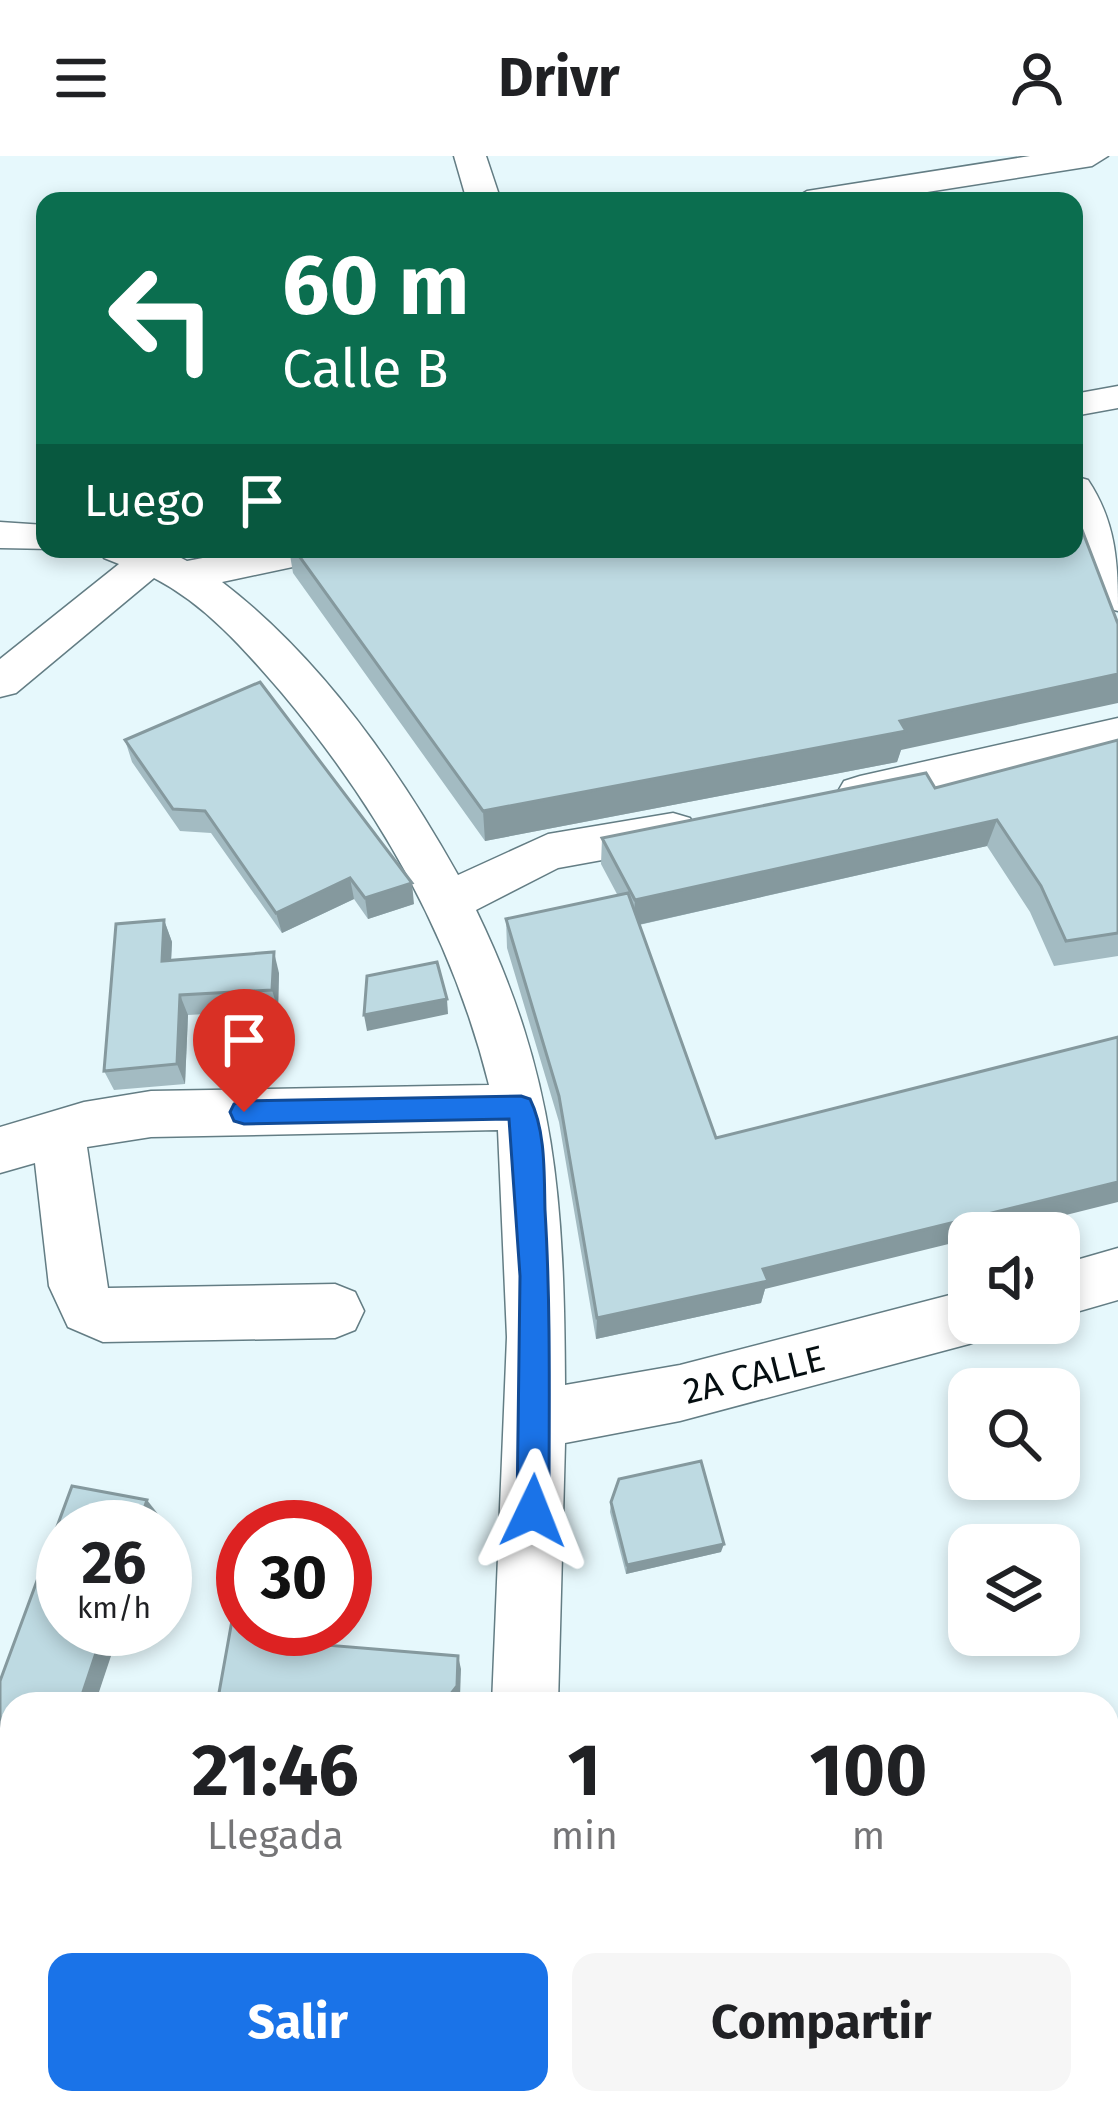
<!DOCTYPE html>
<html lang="es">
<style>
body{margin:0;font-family:"Fira Sans",sans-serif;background:#f6f6f6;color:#202124;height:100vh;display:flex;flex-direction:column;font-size:45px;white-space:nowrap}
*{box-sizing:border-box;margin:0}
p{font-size:39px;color:#757577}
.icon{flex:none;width:66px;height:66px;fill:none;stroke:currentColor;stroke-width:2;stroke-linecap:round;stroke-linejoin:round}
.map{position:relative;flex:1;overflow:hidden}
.drawer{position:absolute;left:0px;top:1536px;width:1119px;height:423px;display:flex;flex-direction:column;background:#fff;border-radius:36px 36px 0 0;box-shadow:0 6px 18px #0003}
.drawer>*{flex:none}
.hud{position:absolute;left:36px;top:36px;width:1047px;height:366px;border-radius:24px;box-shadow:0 6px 18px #0003;background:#0b6e4f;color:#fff;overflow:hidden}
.tools{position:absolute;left:948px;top:1056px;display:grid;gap:24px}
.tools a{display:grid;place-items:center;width:132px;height:132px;border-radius:24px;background:#fff;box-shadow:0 6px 18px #0003;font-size:60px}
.speed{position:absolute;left:36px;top:1344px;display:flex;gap:24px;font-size:60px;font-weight:700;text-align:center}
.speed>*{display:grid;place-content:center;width:156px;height:156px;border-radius:50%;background:#fff;box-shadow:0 6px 18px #0003;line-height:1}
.speed small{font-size:30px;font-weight:400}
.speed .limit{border:18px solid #d22;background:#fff;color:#111}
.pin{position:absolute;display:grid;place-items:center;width:102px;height:102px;color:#fff;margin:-123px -51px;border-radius:50% 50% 50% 0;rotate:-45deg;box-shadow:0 0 12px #0007}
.pin .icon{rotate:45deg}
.me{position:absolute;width:132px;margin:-66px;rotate:2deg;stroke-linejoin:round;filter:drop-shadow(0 0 9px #0008)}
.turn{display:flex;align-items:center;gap:42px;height:252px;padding:0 48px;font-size:54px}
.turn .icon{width:156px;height:156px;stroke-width:2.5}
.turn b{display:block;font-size:84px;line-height:102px}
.then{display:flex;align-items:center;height:114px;padding:0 48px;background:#0003;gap:24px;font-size:45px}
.eta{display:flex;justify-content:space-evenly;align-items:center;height:204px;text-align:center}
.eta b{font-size:72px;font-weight:700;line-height:84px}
.action{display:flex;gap:24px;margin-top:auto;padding:24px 48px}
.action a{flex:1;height:138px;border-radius:24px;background:#1a73e8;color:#fff;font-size:48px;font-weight:700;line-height:138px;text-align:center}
.action a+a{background:#f6f6f6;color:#202124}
header{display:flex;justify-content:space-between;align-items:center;height:156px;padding:0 48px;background:#fff;font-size:54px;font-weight:700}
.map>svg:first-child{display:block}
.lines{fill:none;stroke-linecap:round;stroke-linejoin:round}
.minor-casing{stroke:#637d84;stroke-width:3}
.minor{fill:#fff;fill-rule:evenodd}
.wall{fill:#a3bbc2}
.shaded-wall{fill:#85999e}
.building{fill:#bedae2;stroke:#85999e;stroke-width:3}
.route{fill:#1a73e8;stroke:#114b97;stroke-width:3}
.labels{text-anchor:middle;stroke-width:9;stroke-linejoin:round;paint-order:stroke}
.street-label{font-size:36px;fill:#050e11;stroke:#fff}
</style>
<header><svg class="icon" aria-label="menu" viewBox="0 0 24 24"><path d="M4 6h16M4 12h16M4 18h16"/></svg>Drivr<svg class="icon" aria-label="person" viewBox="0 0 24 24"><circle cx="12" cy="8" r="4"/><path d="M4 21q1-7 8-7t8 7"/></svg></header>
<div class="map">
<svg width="1118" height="1958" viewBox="0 0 1118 1958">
<rect width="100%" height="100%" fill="#e6f8fc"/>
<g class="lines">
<defs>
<g id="minor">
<path d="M 454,0 L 486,0 L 501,45 L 467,45 Z"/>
<path d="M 1030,0 L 1108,0 L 1092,10 L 870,45 L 790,45 L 807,35 Z"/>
<path d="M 1118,230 L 1118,252 L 1074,260 L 1074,238 Z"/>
<path d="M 1074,320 L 1088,324 C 1116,366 1118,407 1118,455 L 1103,451 C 1077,409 1074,368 1074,320 Z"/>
<path d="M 0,366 L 45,369 L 45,393 L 53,393 L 0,392 Z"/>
<path d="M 98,393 L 164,393 L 187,405 L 250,393 L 341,393 L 335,402 L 222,426 C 320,501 398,612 458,719 L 548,678 L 673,657 L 690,662 L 697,675 L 690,688 L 558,712 L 476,754 C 557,921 564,1047 565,1229 L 680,1209 L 969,1134 L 969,1167 L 995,1167 L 990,1180 L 969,1188 L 680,1265 L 565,1287 L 558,1548 L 492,1548 L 507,1181 L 498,974 L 151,981 L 87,991 L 108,1132 L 335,1128 L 355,1136 L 364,1155 L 355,1174 L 335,1182 L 103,1186 L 68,1171 L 49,1130 L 35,1007 L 0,1017 L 0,971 L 84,946 L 151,935 L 489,929 C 452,781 380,654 282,537 C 244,493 206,449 154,422 L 16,537 L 0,541 L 0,503 L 119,408 L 104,402 Z"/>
<path d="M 1118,562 L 1118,594 L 860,654 L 844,649 L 837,637 L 844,625 L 860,620 Z"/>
<path d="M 1118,1092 L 1118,1144 L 1059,1161 L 1059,1109 Z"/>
<path d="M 1107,1917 L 1118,1926 L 1118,1958 L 1019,1958 L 1024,1947 L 1107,1947 Z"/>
<path d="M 165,1947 L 244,1947 L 239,1958 L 160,1958 Z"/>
<path d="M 482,1947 L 558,1947 L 559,1958 L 483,1958 Z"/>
</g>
</defs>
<use href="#minor" class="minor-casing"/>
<use href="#minor" class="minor"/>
</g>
<g class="wall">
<path d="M 289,393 L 1074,393 L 901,594 L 897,606 L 485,685 L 293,417 Z"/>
<path d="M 125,584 L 414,748 L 368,763 L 354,743 L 282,777 L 211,677 L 180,675 L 132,606 Z"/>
<path d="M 1118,584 L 1118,800 L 1054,810 L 1030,756 L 987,690 L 639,769 L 765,1133 L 761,1147 L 596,1183 L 559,966 L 507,792 L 506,763 L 618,740 L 601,708 L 602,682 L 935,632 Z"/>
<path d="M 164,764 L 172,786 L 171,804 L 279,817 L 278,854 L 188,859 L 185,928 L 114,934 L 104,915 Z"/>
<path d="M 611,1346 L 721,1396 L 626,1418 L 610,1356 Z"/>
</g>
<g class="shaded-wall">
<path d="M 1118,518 L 1118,547 L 901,594 L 897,606 L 485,685 L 483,655 Z"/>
<path d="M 997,664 L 987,690 L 633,770 L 635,744 Z"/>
<path d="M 350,722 L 354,743 L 282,777 L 276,757 Z"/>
<path d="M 412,727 L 414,748 L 368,763 L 365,742 Z"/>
<path d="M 164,764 L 172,786 L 170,826 L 162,805 Z"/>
<path d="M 274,796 L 279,817 L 278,854 L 272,834 Z"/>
<path d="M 180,839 L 188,859 L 185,928 L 177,908 Z"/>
<path d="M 447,843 L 448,858 L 367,875 L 364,859 Z"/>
<path d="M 1118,1026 L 1118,1046 L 994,1077 L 969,1077 L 969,1083 L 765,1133 L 761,1147 L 596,1183 L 597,1162 L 763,1113 Z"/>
<path d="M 147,1344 L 158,1358 L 154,1371 L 138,1371 Z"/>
<path d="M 724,1388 L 721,1396 L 626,1418 L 627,1409 Z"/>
<path d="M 104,1473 L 120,1473 L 95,1548 L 79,1548 Z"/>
<path d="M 315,1473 L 325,1473 L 322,1501 L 313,1488 Z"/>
<path d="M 458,1500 L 461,1513 L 460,1541 L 455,1548 L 443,1548 Z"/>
</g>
<g class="building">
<path d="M 1074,353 L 1118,468 L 1118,518 L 900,565 L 906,575 L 483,655 L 294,393 L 1074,393 Z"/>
<path d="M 260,526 L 412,727 L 365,742 L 350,722 L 276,757 L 205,655 L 173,653 L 125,584 Z"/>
<path d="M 1118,584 L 1118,777 L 1066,785 L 1041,730 L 997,664 L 635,744 L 602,682 L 926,617 L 935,632 Z"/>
<path d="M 628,737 L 716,982 L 1118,881 L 1118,1026 L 763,1113 L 768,1125 L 597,1162 L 559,940 L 506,763 Z"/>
<path d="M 164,764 L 162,805 L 274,796 L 272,834 L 180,839 L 177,908 L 104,915 L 116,768 Z"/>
<path d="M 437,806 L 447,843 L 364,859 L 367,820 Z"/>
<path d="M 701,1305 L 724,1388 L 627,1409 L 611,1346 L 619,1323 Z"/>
<path d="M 72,1330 L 147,1344 L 138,1371 L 63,1371 L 63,1473 L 104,1473 L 79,1548 L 12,1548 L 12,1705 L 0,1702 L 0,1525 Z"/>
<path d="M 238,1431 L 243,1431 L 243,1473 L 315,1473 L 313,1488 L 458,1500 L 457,1530 L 443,1548 L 217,1548 Z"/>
<path d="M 389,1947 L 467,1947 L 467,1958 L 390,1958 Z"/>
</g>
<path class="route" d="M 521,940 L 530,943 C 546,975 544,1019 545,1054 C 551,1154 549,1255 549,1355 L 544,1366 L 533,1371 L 522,1366 L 517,1355 L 520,1120 L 509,963 L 244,968 L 234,965 L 230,956 L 234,948 L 244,945 Z"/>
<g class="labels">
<g class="street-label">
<text transform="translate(754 1218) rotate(-14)" y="13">2A CALLE</text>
</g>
</g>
</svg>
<div class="tools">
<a><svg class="icon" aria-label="sound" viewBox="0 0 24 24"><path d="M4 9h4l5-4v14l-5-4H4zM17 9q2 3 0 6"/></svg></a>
<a><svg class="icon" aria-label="search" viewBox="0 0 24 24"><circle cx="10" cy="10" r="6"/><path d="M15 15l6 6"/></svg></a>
<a><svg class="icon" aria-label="layers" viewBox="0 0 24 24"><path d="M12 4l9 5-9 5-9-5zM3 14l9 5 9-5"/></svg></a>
</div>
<div class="speed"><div>26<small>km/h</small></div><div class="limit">30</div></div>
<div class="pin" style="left:244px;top:956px;background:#d93025"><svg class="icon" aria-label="arrive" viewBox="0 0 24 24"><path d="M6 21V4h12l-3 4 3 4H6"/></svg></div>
<svg class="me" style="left:533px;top:1355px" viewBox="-20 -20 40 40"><path d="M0-17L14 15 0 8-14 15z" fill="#1a73e8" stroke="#fff" stroke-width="4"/></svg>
<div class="hud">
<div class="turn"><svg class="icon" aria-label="left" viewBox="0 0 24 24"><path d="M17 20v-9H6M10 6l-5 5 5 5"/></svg><div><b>60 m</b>Calle B</div></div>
<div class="then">Luego<svg class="icon" aria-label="arrive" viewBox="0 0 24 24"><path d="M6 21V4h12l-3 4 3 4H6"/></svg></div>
</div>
<section class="drawer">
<div class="eta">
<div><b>21:46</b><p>Llegada</p></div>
<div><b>1</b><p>min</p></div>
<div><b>100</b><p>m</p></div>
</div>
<div class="action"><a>Salir</a><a>Compartir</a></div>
</section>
</div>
